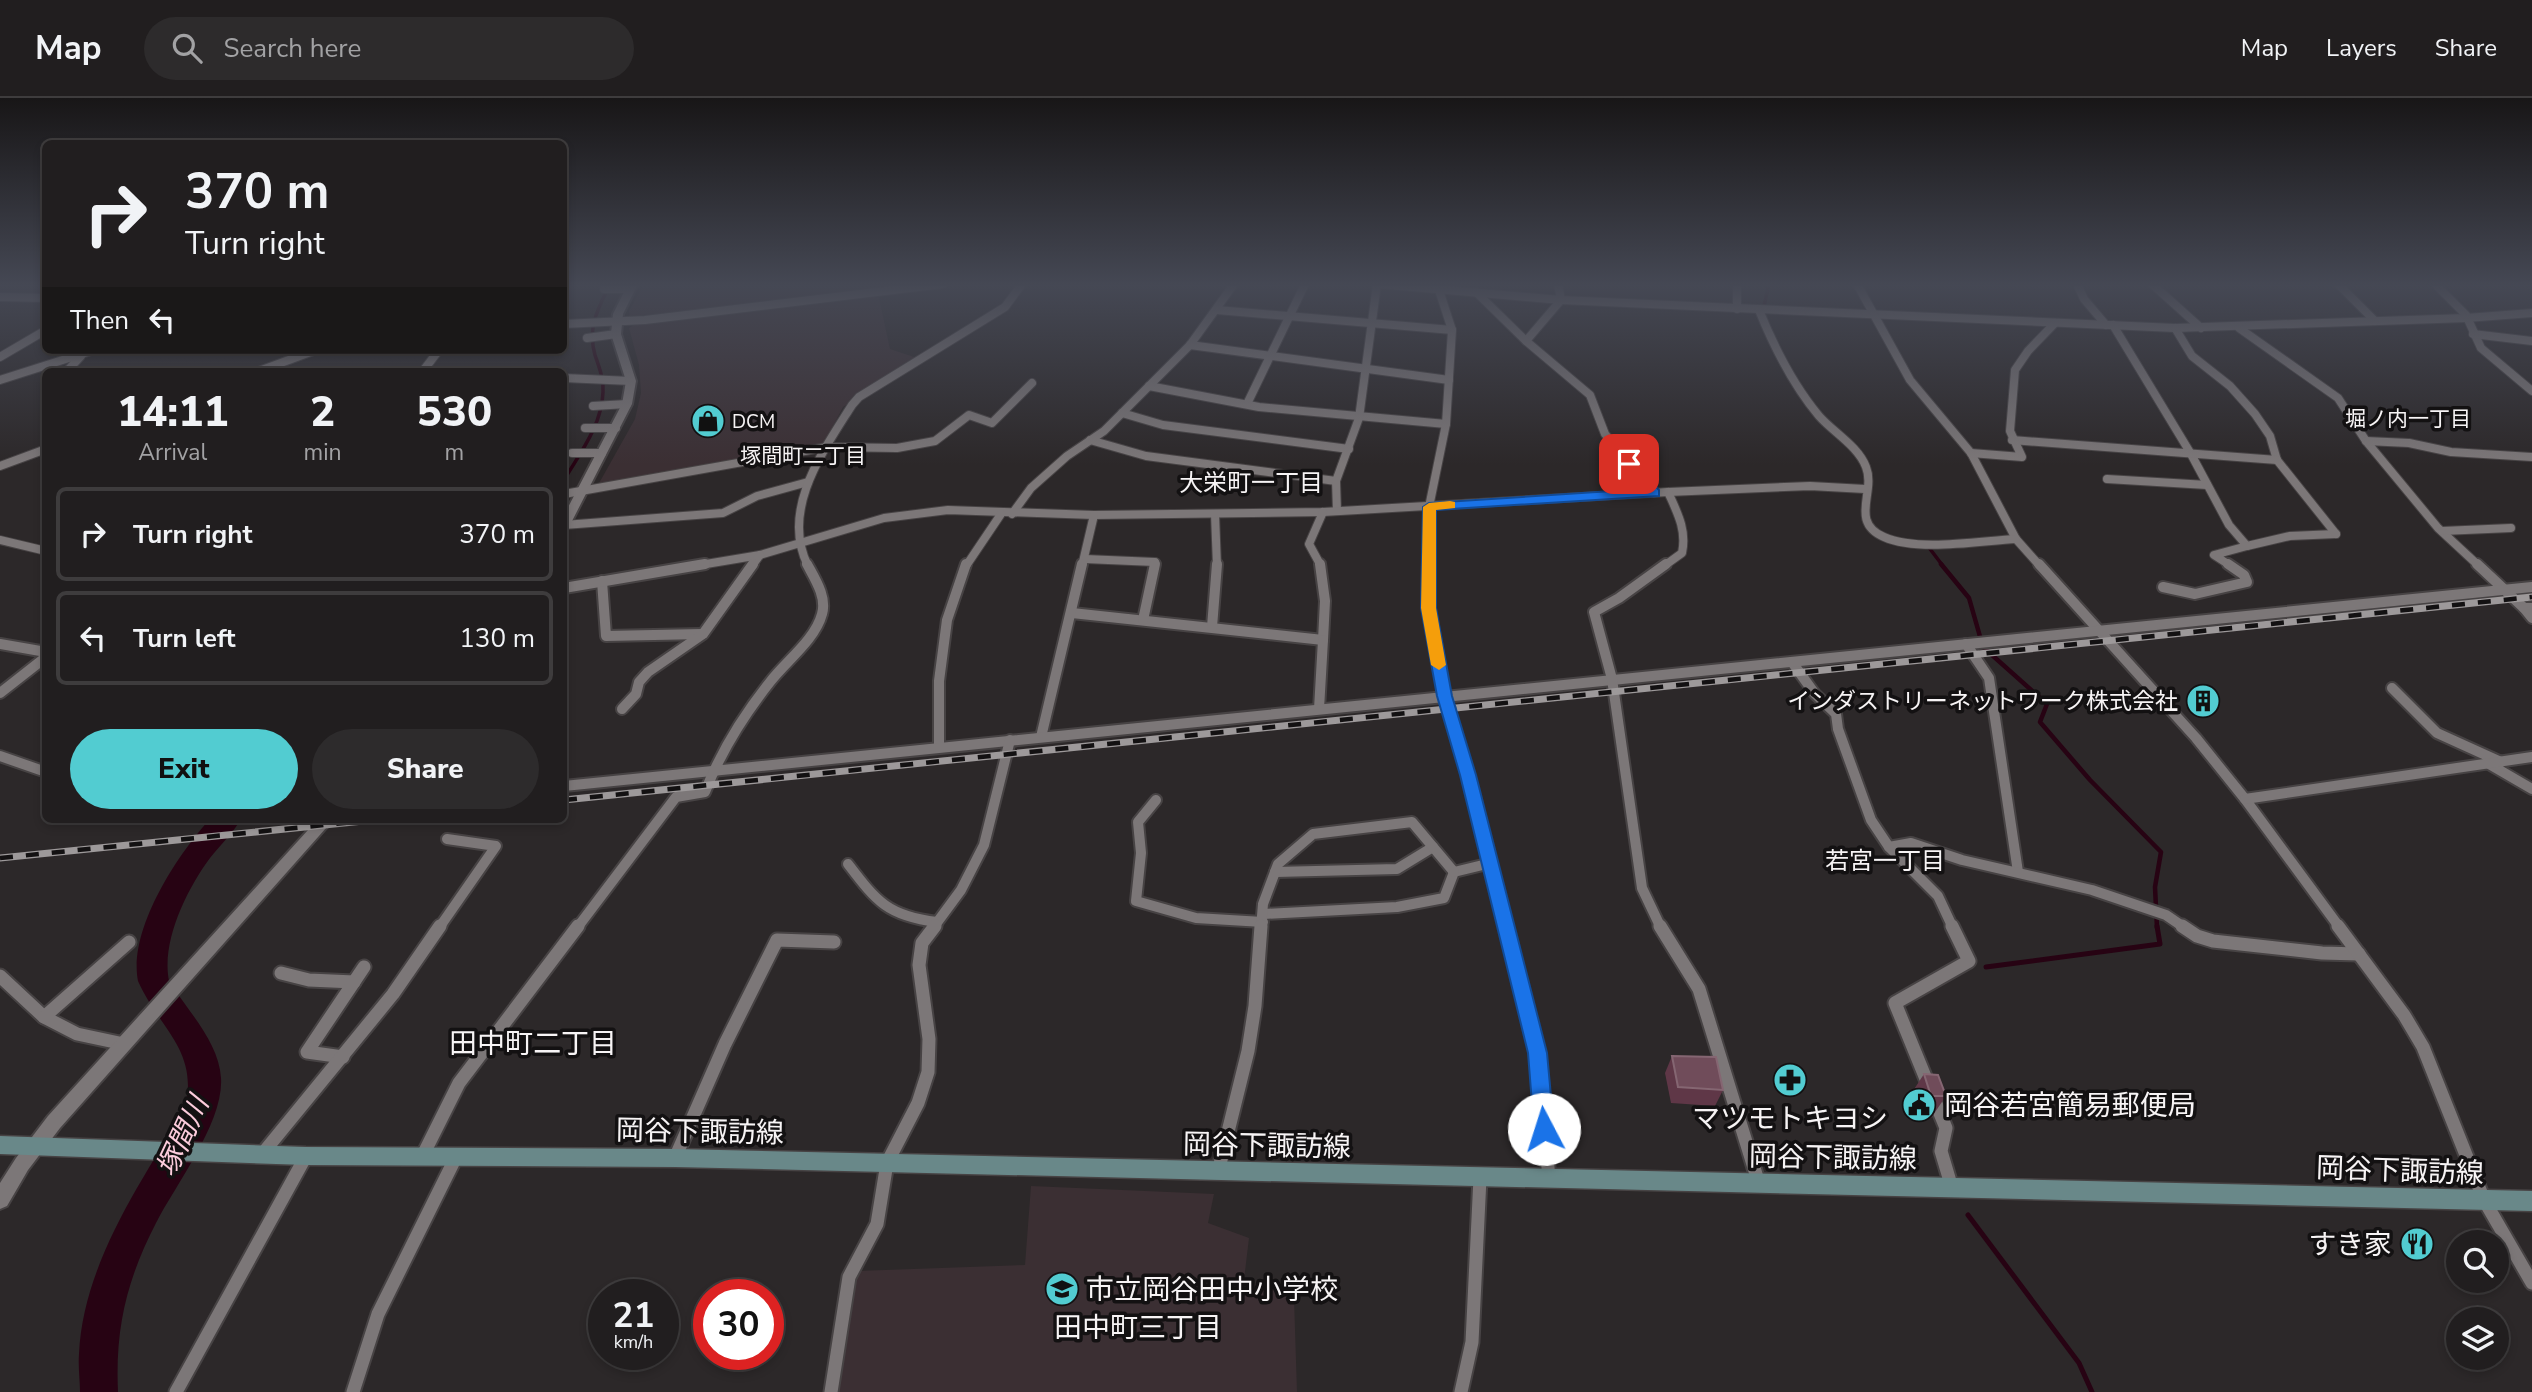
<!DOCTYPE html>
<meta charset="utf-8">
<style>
body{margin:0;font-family:"Nunito Sans","Noto Sans JP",sans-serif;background:#2d2b2c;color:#f1f3f6;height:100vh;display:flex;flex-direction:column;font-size:26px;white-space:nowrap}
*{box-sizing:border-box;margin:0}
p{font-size:23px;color:#a2a2a4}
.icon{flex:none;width:38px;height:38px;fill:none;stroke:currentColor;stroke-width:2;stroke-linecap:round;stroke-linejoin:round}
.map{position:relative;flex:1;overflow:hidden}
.details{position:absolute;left:42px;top:270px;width:525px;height:455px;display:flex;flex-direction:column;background:#211e1f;border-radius:10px;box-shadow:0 4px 10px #0003,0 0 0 2px #3e3c3d}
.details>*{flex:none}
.top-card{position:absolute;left:42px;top:42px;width:525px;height:214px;border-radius:10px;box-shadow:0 4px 10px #0003,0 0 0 2px #3e3c3d;background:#211e1f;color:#f1f3f6;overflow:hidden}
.tools{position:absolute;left:2446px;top:1132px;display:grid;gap:14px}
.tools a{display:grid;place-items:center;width:63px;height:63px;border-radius:50%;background:#211e1f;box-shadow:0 4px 10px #0003,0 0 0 2px #3e3c3d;font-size:35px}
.speed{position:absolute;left:588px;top:1181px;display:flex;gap:14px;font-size:35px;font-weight:700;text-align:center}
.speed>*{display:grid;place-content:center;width:91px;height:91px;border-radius:50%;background:#211e1f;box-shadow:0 4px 10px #0003,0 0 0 2px #3e3c3d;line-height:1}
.speed small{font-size:18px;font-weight:400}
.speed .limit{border:10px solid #d22;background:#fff;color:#111}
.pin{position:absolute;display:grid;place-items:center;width:60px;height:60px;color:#fff;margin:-30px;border-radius:14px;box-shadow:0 4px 10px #0006}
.me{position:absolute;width:77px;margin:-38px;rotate:355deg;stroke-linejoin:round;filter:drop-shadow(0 0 5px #0008)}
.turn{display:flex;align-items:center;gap:24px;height:147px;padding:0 28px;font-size:32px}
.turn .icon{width:91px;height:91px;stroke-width:2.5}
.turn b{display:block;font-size:49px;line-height:60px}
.then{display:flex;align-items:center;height:66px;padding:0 28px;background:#0003;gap:14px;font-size:26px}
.eta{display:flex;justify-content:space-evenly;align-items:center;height:119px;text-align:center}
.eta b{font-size:42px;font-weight:800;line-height:49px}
.primary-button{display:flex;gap:14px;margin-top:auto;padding:14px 28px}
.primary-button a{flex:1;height:80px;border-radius:42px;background:#52ccd1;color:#111;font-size:28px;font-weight:800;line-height:80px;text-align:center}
.primary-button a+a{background:#2d2b2c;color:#f1f3f6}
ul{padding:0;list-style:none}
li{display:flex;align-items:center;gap:21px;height:94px;margin:0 14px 10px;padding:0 14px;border:4px solid #3e3c3d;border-radius:10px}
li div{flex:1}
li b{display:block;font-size:26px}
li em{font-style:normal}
header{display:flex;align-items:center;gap:42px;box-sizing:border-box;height:98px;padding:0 35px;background:#211e1f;border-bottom:2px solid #3e3c3d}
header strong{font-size:33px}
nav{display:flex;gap:38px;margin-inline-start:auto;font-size:24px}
.search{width:490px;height:63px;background:#2d2b2c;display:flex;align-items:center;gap:18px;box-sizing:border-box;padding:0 24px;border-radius:38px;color:#a2a2a4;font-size:26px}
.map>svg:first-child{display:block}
.built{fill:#3b2f33}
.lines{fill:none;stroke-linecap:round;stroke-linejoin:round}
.stream-far2{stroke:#270313;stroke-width:3.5}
.stream-far1{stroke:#270313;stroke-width:4.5}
.stream{stroke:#270313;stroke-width:5}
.river{fill:#270313;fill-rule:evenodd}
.minor-far2-casing{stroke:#474344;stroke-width:10}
.minor-far1-casing{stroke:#474344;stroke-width:14}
.minor-casing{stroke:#474344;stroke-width:17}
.tertiary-casing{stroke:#474344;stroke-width:4}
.secondary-casing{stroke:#474344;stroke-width:3}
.minor-far2{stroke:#7c7778;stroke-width:8}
.minor-far1{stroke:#7c7778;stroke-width:10}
.minor{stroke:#7c7778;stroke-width:13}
.tertiary{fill:#7c7778;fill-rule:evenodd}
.secondary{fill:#698889;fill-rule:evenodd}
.rail-casing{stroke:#9d999a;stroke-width:7}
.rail{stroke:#131112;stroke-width:4.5;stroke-dasharray:13;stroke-linecap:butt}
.wall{fill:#5f3747}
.building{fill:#704c5a;stroke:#856672;stroke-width:2}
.route{fill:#1a73e8;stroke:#114b97;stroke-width:2}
.slow{fill:#f59e0b}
.labels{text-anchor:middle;stroke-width:7;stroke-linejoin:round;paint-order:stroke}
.far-poi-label{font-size:19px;fill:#f7f4f5;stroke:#131112;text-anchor:start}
.far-neighbourhood-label{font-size:21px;fill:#f7f4f5;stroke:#131112}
.poi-label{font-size:23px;fill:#f7f4f5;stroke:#131112;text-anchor:end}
.neighbourhood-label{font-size:24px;fill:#f7f4f5;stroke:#131112}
.near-neighbourhood-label{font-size:28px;fill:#f7f4f5;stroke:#131112}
.near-poi-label{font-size:28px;fill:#f7f4f5;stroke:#131112;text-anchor:start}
.near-street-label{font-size:28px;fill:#f7f4f5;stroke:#131112}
.near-water-label{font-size:28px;font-style:italic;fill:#fcccdc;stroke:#131112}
</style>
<header>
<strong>Map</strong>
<div class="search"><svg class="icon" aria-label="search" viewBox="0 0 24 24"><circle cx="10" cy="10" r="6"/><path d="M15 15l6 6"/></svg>Search here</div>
<nav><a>Map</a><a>Layers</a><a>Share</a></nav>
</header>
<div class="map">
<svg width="2532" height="1294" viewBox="0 0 2532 1294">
<rect width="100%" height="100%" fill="#2c2829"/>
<g class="built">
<path d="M 644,186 L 919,186 L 699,213 L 630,218 L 629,213 Z"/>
<path d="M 878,195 L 890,251 L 920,261 L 843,309 L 824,346 L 598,387 L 635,321 L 641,295 L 639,267 L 629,230 L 634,227 L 762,208 Z"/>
<path d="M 1031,1088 L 1214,1096 L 1208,1125 L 1249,1140 L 1244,1182 L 1294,1200 L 1297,1294 L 838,1294 L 857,1173 L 1025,1167 Z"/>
</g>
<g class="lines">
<g class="stream-far2">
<path d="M 1764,208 L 1769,186"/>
<path d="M 564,382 C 580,355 602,327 603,294 C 604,281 599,269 595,257 C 587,229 598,211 610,186"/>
<path d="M 1927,447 L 1943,468"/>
</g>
<path class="stream-far1" d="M 1941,466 L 1969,500 L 1983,549 L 2047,606 L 2040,624 L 2090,682 L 2161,754 L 2155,789 L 2157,830"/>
<g class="stream">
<path d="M 1986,869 L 2160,846 L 2157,828"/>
<path d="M 1968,1117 L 2079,1265 L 2092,1294"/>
</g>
<path class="river" d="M 210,721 L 241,721 C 233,735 220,747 210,760 C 187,791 161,843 169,883 C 187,912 219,944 221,980 C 224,1024 176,1086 156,1125 C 127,1181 115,1230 118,1294 L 80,1294 C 80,1282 78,1269 79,1256 C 83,1167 140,1085 185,1011 C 199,952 160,932 138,883 C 128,832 177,757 210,721 Z"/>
<defs>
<g id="minor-far2">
<path d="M 1378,186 L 1561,202 L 2175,230 L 2466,220 L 2532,215"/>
<path d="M 1558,186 L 1561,202"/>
<path d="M 1737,186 L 1737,211"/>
<path d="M 1857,186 L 1910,282 L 1971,355 L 2016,441 L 2040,468"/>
<path d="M 2077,186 L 2084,201 L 2106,227"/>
<path d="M 2152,186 L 2201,230"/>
<path d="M 2338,186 L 2375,223"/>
<path d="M 2435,186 L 2466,217 L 2481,250 L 2532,293"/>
<path d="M 604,191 L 630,191"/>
<path d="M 1477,195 L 1526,243 L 1590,297 L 1605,336 L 1654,395"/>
<path d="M 0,199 L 46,200"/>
<path d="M 1217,212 L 1452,232"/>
<path d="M 1759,212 C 1774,249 1793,287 1819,318 C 1833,334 1858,348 1866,369 C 1876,394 1849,424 1884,439 C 1918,454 1979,443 2016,441"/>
<path d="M 564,226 L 645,222 L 943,186"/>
<path d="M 2113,227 L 2191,356 L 2229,427 L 2247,448 L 2290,438 L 2336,436"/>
<path d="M 2175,230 L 2192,258 L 2230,288 L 2255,316 L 2270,338 L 2277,362 L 2336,436"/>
<path d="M 2239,230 L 2338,300 L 2366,343 L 2438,430 L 2479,468"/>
<path d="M 2473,236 L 2532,243"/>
<path d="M 587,240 L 616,236"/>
<path d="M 1526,243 L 1561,202"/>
<path d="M 1190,247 L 1449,282"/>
<path d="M 0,259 L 46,232"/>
<path d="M 67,273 L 81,258"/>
<path d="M 259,273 L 316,252"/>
<path d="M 423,273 L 439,252"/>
<path d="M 564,280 L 631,283"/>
<path d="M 0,282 L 94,252"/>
<path d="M 1149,288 L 1259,309 L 1446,326"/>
<path d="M 1247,306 L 1305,186"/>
<path d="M 593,308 L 627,306"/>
<path d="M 1122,315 L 1163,327 L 1349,351"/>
<path d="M 585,330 L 616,330"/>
<path d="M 1090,342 L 1146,358 L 1336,383"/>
<path d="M 2012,342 L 2277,362"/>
<path d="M 2366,343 L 2409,345 L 2451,354 L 2532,359"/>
<path d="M 572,355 L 602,355"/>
<path d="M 1971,355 L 2022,359 L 2010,333 L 2015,272 L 2028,253 L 2055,225"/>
<path d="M 0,368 L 46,351"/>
<path d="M 2107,381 L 2207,387"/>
<path d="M 564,396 L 827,349 L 897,350 L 935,343 L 969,317 L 992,325 L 1032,285"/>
<path d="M 1337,413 L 1336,383 L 1359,320 L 1377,186"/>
<path d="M 1012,416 L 1031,390 L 1067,358 L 1104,333 L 1190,247 L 1234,186"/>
<path d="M 1215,416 L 1217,468"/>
<path d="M 564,427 L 723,415 L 757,398 L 808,384"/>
<path d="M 2442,433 L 2511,430"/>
<path d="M 0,442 L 46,453"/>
<path d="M 1085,461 L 1155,464 L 1154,468"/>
<path d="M 694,468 L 760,457 L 884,420 L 948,412 L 1094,417 L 1323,414 L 1668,394 L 1810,388 L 1865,391"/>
<path d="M 752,468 L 760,457"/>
<path d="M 808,468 C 780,412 823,353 852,307 L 859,299 L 1005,209 L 1022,186"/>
<path d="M 966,468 L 1001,416"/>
<path d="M 1082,468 L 1094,417"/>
<path d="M 1321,468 L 1309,446 L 1323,414"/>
<path d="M 1429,468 L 1429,409 L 1446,326 L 1452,232 L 1439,192"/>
<path d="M 1664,468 L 1682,455 C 1687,432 1677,414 1668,394"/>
<path d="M 2231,468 L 2214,457 L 2247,448"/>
</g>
<g id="minor-far1">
<path d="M 1429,466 L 1429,510 L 1444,598 L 1468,677 L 1506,830"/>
<path d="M 2039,466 L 2196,640 L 2245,701 L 2340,830"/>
<path d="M 2477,466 L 2524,510"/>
<path d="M 602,483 L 606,538 L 702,536"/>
<path d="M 2163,489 L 2195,496 L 2247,484 L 2244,477 L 2228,466"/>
<path d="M 564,490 L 705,466"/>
<path d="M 2532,510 L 2524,510 L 2532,520"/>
<path d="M 1072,515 L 1323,542 L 1325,503 L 1320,466"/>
<path d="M 1143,522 L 1155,466"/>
<path d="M 1212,529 L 1217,466"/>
<path d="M 0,546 L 46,554"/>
<path d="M 1966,546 L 1989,580 L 2018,774"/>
<path d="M 1792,564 L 1815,596 L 1836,616 L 1838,631 L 1871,722 L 1889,749 L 1938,798 L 1953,830"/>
<path d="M 2392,590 L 2437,635 L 2501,664"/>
<path d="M 0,595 L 46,559"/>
<path d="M 622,611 L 636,596 L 639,584 L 648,574 L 703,536 L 753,466"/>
<path d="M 1319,611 L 1323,542"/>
<path d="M 1041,639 L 1082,466"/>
<path d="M 939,649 L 939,583 L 947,522 L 966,466"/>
<path d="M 0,658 L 46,674"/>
<path d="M 2489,666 L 2532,691"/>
<path d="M 564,688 L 2532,489"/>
<path d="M 2245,701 L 2532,659"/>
<path d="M 1156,702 L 1138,724 L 1141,755 L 1136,803 L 1196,820 L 1263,824"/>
<path d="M 1889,749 L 1911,745 L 1962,762 L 2092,792 L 2166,817 L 2185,830"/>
<path d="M 848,766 C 877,804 888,818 937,824"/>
<path d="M 1275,774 L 1397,771 L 1433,749"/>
<path d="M 1264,816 L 1397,809 L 1444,800 L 1454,774 L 1491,765"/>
<path d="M 439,830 L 496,748 L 447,741"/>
<path d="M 577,830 L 676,699 L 705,694 C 721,653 743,618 770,584 C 786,563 815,542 822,516 C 827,499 815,481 807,466"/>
<path d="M 933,830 L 961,792 L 984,747 L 1010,642"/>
<path d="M 1261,830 L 1263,806 L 1278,766 L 1313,736 L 1412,724 L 1454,774"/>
<path d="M 1661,830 L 1642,790 L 1612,581 L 1594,514 L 1619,500 L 1666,466"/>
</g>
<g id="minor">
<path d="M 1506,828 L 1538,955 L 1549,1081"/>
<path d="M 1660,828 L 1699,891 L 1759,1086"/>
<path d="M 2182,828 L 2197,838 L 2213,843 L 2322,855 L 2359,856"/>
<path d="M 2338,828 L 2404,917 L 2423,949 L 2484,1102 L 2532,1185"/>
<path d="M 281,875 L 309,882 L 354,884"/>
<path d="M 0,878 L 44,919 L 77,936 L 124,946"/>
<path d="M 44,919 L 129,844"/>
<path d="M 343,959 L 307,954 L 364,869"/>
<path d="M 263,1055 L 393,896 L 440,828"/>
<path d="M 422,1059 L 459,985 L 578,828"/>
<path d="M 675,1060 L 725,946 L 777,842 L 834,844"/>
<path d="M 1218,1074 L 1248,953 L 1255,908 L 1261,828"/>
<path d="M 1952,1090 L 1941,1053 L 1946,1030 L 1895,905 L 1969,863 L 1952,828"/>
<path d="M 176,1294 L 306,1058"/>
<path d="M 353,1294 L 378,1216 L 456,1059"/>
<path d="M 831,1294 L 849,1179 L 877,1126 L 887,1065 L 918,1005 L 928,974 L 929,941 L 919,867 L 922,845 L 935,828"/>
<path d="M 1461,1294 L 1472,1244 L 1480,1080"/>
</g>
<g id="tertiary">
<path d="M 628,186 L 638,186 L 623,216 L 621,236 L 636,283 L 632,306 L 570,427 L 564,430 L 564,417 L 622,306 L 626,283 L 611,236 L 613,216 Z"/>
<path d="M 318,721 L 334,721 L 60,1030 L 28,1072 L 7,1108 L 0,1111 L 0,1085 L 16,1060 L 48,1018 Z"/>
</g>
<path id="secondary" d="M 0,1038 L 306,1049 L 675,1051 L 2532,1093 L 2532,1113 L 675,1069 L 306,1067 L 0,1056 Z"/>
</defs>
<use href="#minor-far2" class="minor-far2-casing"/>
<use href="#minor-far1" class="minor-far1-casing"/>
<use href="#minor" class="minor-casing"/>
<use href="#tertiary" class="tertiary-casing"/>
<use href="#secondary" class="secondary-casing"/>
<use href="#minor-far2" class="minor-far2"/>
<use href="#minor-far1" class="minor-far1"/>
<use href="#minor" class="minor"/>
<use href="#tertiary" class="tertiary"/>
<use href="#secondary" class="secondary"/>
<defs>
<g id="rail">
<path d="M 564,702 L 2532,499"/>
<path d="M 0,760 L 383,721"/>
</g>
</defs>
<use href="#rail" class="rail-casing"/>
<use href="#rail" class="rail"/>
</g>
<g class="wall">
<path d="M 1672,958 L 1723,992 L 1715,1008 L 1671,1005 L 1665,975 Z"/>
<path d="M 1924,976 L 1946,998 L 1931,1020 L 1916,1020 L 1909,999 Z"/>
</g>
<g class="building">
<path d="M 1672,958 L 1716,959 L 1723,992 L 1678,989 Z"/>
<path d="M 1924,976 L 1938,977 L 1946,998 L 1931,998 Z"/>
</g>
<linearGradient id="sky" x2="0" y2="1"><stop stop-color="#181617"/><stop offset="0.51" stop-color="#454854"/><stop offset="1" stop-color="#454854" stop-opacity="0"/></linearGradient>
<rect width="2532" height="367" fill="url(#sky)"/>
<path class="route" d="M 1629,362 L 1633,363 L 1659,392 L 1659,398 L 1436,412 L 1436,510 L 1452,598 L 1476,677 L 1547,955 L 1554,1031 L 1551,1037 L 1544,1040 L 1537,1037 L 1534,1031 L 1528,955 L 1460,677 L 1437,598 L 1421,510 L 1423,409 L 1429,405 L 1644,391 L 1622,366 Z"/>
<path class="slow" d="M 1450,403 L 1455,404 L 1455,410 L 1436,412 L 1436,510 L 1446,567 L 1439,572 L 1431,567 L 1421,510 L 1423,409 L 1429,405 Z"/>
<defs>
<symbol id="shop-disc" viewBox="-11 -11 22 22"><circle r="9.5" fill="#52ccd1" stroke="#131112"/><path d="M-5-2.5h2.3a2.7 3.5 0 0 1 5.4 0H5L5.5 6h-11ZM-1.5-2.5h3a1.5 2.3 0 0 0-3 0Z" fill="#111"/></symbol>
<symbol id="building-disc" viewBox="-11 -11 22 22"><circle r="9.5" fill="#52ccd1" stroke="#131112"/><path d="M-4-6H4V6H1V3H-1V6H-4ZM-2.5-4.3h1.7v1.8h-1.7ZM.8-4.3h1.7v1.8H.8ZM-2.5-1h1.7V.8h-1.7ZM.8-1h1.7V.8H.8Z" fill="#111"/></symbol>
<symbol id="pharmacy-disc" viewBox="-11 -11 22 22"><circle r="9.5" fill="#52ccd1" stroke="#131112"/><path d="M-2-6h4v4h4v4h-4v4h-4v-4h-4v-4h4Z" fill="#111"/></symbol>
<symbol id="civic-disc" viewBox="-11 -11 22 22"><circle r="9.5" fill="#52ccd1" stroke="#131112"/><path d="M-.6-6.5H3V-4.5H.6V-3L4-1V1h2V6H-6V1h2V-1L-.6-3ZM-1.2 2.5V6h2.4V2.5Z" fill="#111"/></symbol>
<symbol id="restaurant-disc" viewBox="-11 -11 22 22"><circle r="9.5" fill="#52ccd1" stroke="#131112"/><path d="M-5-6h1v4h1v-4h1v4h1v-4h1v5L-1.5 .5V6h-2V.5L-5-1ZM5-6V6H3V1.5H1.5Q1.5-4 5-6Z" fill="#111"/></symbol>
<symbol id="school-disc" viewBox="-11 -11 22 22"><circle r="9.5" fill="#52ccd1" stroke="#131112"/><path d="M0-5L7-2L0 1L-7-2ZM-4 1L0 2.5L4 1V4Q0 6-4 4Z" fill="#111"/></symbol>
</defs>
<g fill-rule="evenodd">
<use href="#shop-disc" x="689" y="304" width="38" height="38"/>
<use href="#building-disc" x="2184" y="584" width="38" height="38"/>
<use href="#pharmacy-disc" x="1771" y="963" width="38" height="38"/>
<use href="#civic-disc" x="1900" y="988" width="38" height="38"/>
<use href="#restaurant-disc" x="2398" y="1127" width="38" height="38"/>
<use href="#school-disc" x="1043" y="1172" width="38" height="38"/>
</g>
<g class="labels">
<g class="far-poi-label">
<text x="732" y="330">DCM</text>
</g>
<g class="far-neighbourhood-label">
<text x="2408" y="328">堀ノ内一丁目</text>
<text x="803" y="365">塚間町二丁目</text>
</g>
<g class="poi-label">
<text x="2178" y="611">インダストリーネットワーク株式会社</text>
</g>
<g class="neighbourhood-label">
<text x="1251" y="393">大栄町一丁目</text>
<text x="1885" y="771">若宮一丁目</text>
</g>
<g class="near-neighbourhood-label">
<text x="533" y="955">田中町二丁目</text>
<text x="1138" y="1239">田中町三丁目</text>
</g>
<g class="near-poi-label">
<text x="1944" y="1017">岡谷若宮簡易郵便局</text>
<text x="1790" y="1030" text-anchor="middle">マツモトキヨシ</text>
<text x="2392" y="1156" text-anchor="end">すき家</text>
<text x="1086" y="1201">市立岡谷田中小学校</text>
</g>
<g class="near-street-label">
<text transform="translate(700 1033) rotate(1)" y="10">岡谷下諏訪線</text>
<text transform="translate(1267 1047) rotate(1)" y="10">岡谷下諏訪線</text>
<text transform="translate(1833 1059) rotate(1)" y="10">岡谷下諏訪線</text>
<text transform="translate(2400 1072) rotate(2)" y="10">岡谷下諏訪線</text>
</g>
<g class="near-water-label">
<text transform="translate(182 1038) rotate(-65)" y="10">塚間川</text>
</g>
</g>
</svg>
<div class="tools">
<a><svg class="icon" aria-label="search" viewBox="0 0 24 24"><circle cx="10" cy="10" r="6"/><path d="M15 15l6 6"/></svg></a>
<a><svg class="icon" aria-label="layers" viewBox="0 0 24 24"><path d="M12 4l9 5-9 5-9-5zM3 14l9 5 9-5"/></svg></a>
</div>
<div class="speed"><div>21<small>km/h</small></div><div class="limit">30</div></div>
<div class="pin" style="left:1629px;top:366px;background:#d93025"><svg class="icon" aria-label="arrive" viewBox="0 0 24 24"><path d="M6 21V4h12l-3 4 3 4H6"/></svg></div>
<svg class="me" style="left:1544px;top:1031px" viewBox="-20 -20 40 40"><circle r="19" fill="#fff"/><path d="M0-13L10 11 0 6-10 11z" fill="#1a73e8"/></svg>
<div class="top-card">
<div class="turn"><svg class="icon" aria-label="right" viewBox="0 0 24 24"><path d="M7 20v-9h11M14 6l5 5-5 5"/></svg><div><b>370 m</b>Turn right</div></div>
<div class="then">Then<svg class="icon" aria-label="left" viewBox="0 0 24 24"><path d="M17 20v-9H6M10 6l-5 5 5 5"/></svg></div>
</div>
<section class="details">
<div class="eta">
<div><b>14:11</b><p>Arrival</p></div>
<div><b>2</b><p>min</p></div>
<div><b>530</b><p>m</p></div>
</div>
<ul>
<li><svg class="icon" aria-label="right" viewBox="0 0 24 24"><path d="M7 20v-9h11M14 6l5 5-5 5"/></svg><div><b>Turn right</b></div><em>370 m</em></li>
<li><svg class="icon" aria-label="left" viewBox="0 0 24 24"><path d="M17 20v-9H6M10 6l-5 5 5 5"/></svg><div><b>Turn left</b></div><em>130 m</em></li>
</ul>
<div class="primary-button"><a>Exit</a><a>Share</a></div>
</section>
</div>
